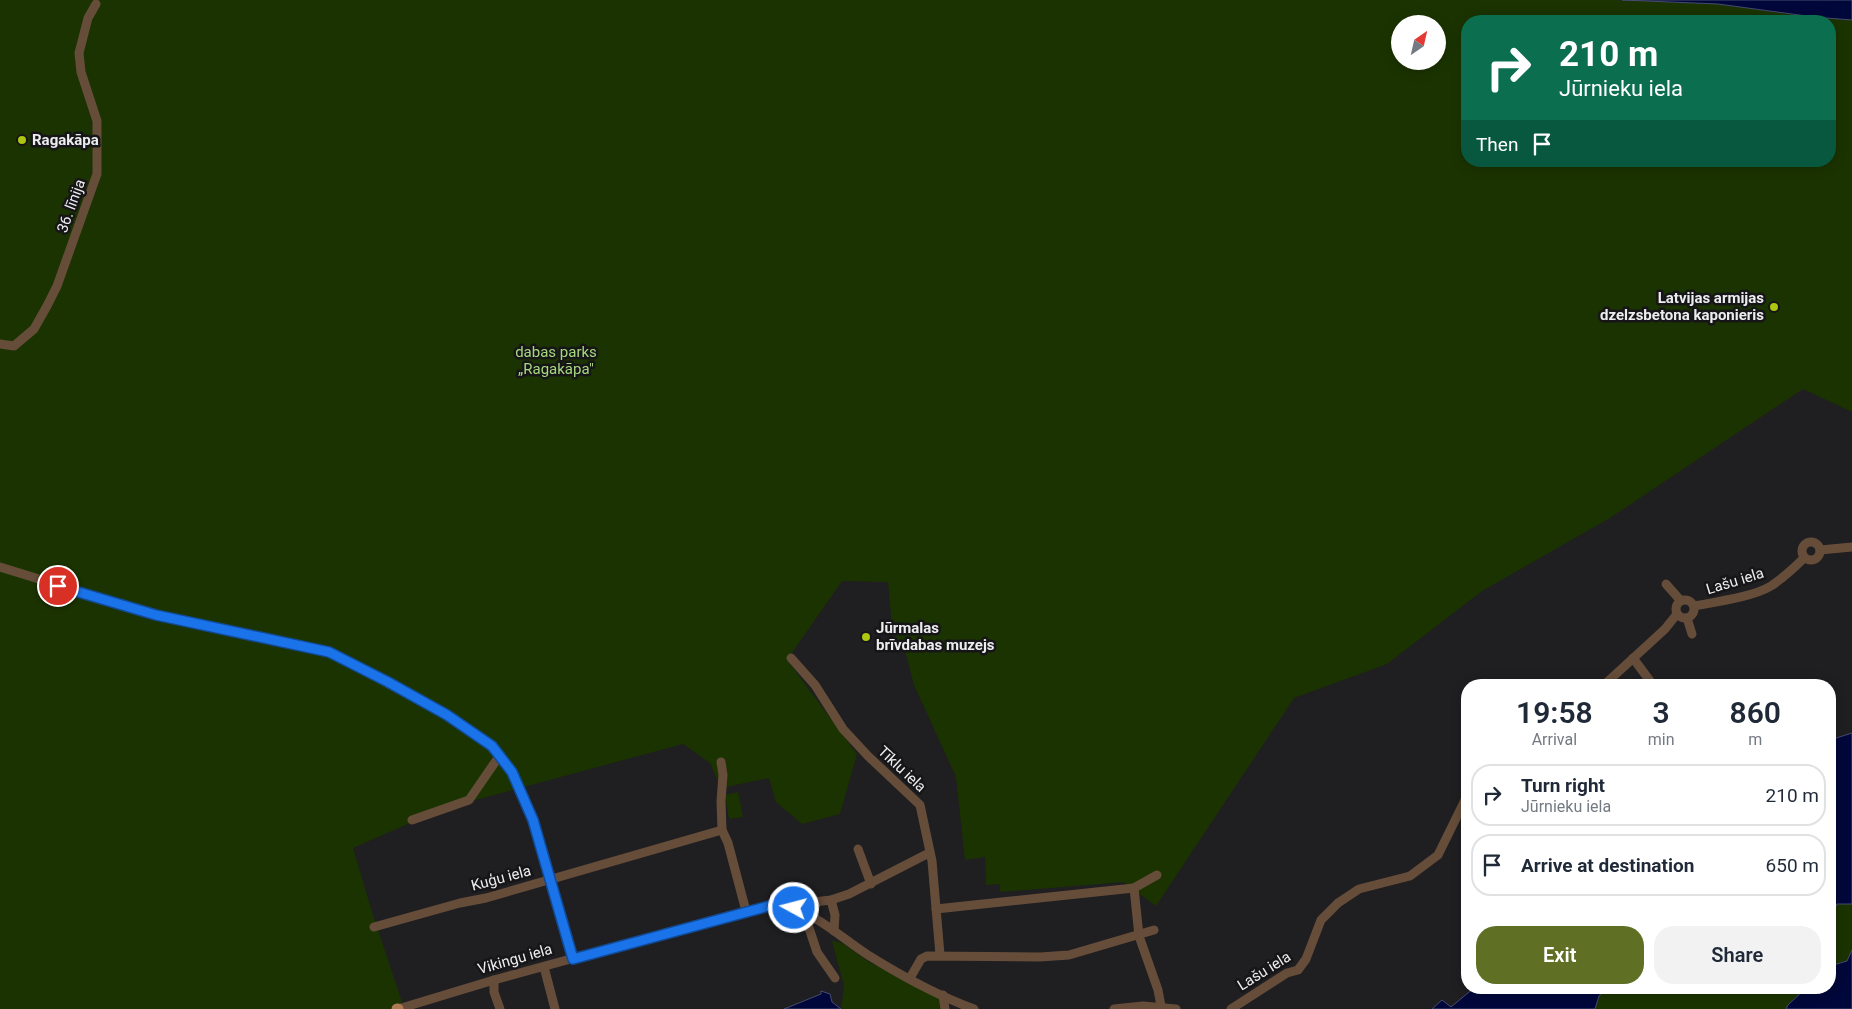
<!DOCTYPE html>
<meta charset="utf-8">
<style>
body{margin:0;font-family:Roboto,sans-serif;background:#f2f2f3;color:#1f2937;height:100vh;display:flex;flex-direction:column;font-size:19px;white-space:nowrap}
*{box-sizing:border-box;margin:0}
p{font-size:16px;color:#747a83}
.icon{flex:none;width:28px;height:28px;fill:none;stroke:currentColor;stroke-width:2;stroke-linecap:round;stroke-linejoin:round}
.map{position:relative;flex:1;overflow:hidden}
.side{position:absolute;left:1461px;top:679px;width:375px;height:315px;display:flex;flex-direction:column;background:#fff;border-radius:20px;box-shadow:0 2px 12px #0003}
.side>*{flex:none}
.hud{position:absolute;left:1461px;top:15px;width:375px;height:152px;border-radius:20px;box-shadow:0 2px 12px #0003;background:#0b6e4f;color:#fff;overflow:hidden}
.needle{width:32px;rotate:34deg}
.fabs{position:absolute;left:1391px;top:15px;display:grid;gap:10px}
.fabs a{display:grid;place-items:center;width:55px;height:55px;border-radius:50%;background:#fff;box-shadow:0 2px 12px #0003;font-size:25px}
.pin{position:absolute;display:grid;place-items:center;width:42px;height:42px;color:#fff;margin:-21px;border:2px solid #fff;border-radius:50%;box-shadow:0 1px 5px #0007}
.me{position:absolute;width:55px;margin:-28px;rotate:277deg;stroke-linejoin:round;filter:drop-shadow(0 0 4px #0008)}
.turn{display:flex;align-items:center;gap:18px;height:105px;padding:0 15px;font-size:22px}
.turn .icon{width:65px;height:65px;stroke-width:2.5}
.turn b{display:block;font-size:35px;line-height:42px}
.then{display:flex;align-items:center;height:48px;padding:0 15px;background:#0003;gap:10px;font-size:19px}
.eta{display:flex;justify-content:space-evenly;align-items:center;height:85px;text-align:center}
.eta b{font-size:30px;font-weight:600;line-height:35px}
.button{display:flex;gap:10px;margin-top:auto;padding:10px 15px}
.button a{flex:1;height:58px;border-radius:20px;background:#5f7025;color:#fff;font-size:20px;font-weight:600;line-height:58px;text-align:center}
.button a+a{background:#f2f2f3;color:#1f2937}
ul{padding:0;list-style:none}
li{display:flex;align-items:center;gap:15px;height:62px;margin:0 10px 8px;padding:0 5px;border:2px solid #e0e1e3;border-radius:20px}
li div{flex:1}
li b{display:block;font-size:19px}
li em{font-style:normal}
.map>svg:first-child{display:block}
.green{fill:#1b3300;fill-rule:evenodd}
.water{fill:#00073a;stroke:#474c70}
.lines{fill:none;stroke-linecap:round;stroke-linejoin:round}
.minor{stroke:#664d3a;stroke-width:9}
.major{stroke:#ad7a51;stroke-width:11}
.route-casing{stroke:#114b97;stroke-width:12}
.route{stroke:#1a73e8;stroke-width:9}
.poi-dot{fill:#adc610;stroke:#161518;stroke-width:2}
.labels{text-anchor:middle;stroke-width:5;stroke-linejoin:round;paint-order:stroke}
.poi-label{font-size:15px;font-weight:bold;fill:#edecee;stroke:#161518;text-anchor:start}
.street-label{font-size:15px;fill:#edecee;stroke:#161518}
.park-label{font-size:15px;fill:#a7d87e;stroke:#161518}
</style>
<div class="map">
<svg width="1852" height="1009" viewBox="0 0 1852 1009">
<rect width="100%" height="100%" fill="#1f1e21"/>
<g class="green">
<path d="M 0,0 L 1622,0 L 1718,4 L 1814,17 L 1852,20 L 1852,412 L 1803,389 L 1610,518 L 1482,591 L 1387,664 L 1294,698 L 1156,906 L 1124,882 L 1000,892 L 1000,884 L 986,885 L 985,857 L 965,860 L 956,777 L 914,685 L 904,647 L 893,638 L 888,582 L 842,581 L 787,660 L 857,754 L 840,814 L 802,824 L 776,802 L 769,778 L 721,788 L 710,763 L 683,744 L 442,809 L 353,848 L 372,912 L 402,1002 L 396,1009 L 0,1009 ZM 1468,21 L 1830,21 L 1830,161 L 1468,161 ZM 1400,24 L 1438,24 L 1438,61 L 1400,61 Z"/>
<path d="M 738,792 L 743,817 L 729,819 L 725,795 Z"/>
<path d="M 1845,903 L 1852,904 L 1852,950 L 1847,961 L 1830,966 L 1830,919 L 1837,904 Z"/>
<path d="M 832,941 L 842,943 L 869,962 L 939,998 L 941,1009 L 841,1009 L 844,985 Z"/>
<path d="M 1608,988 L 1806,988 L 1788,1005 L 1786,1009 L 1595,1009 L 1599,996 Z"/>
</g>
<g class="water">
<path d="M 1622,0 L 1852,0 L 1852,20 L 1814,17 L 1718,4 Z"/>
<path d="M 1852,733 L 1852,904 L 1837,904 L 1830,919 L 1830,740 Z"/>
<path d="M 1852,950 L 1852,1009 L 1786,1009 L 1788,1005 L 1806,988 L 1830,988 L 1830,966 L 1847,961 Z"/>
<path d="M 1474,988 L 1608,988 L 1599,996 L 1595,1009 L 1432,1009 L 1442,1000 L 1451,1007 Z"/>
<path d="M 821,991 L 830,994 L 832,1002 L 841,1009 L 784,1009 L 821,994 Z"/>
</g>
<g class="lines">
<g class="minor">
<path d="M 0,344 L 14,346 L 34,329 L 47,306 L 57,286 L 97,174 L 97,121 L 81,72 L 79,53 L 88,18 L 96,4"/>
<circle cx="1811" cy="551" r="9"/>
<path d="M 1820,550 L 1852,547"/>
<path d="M 0,567 L 156,615 L 329,652 L 447,715 L 492,746 L 512,772 L 533,819 L 573,959"/>
<path d="M 1666,584 L 1681,601"/>
<circle cx="1685" cy="609" r="9"/>
<path d="M 1694,606 C 1715,602 1753,597 1771,586 C 1783,578 1794,568 1804,558"/>
<path d="M 1687,618 L 1692,634"/>
<path d="M 791,658 L 815,685 L 843,729 L 868,756 L 920,805 L 932,861 L 940,955"/>
<path d="M 1633,658 L 1653,685"/>
<path d="M 1604,685 L 1665,629 L 1677,614"/>
<path d="M 721,762 L 723,775 L 721,801 L 722,830 L 728,843 L 746,911"/>
<path d="M 412,820 L 469,800 L 500,755"/>
<path d="M 858,849 L 871,884"/>
<path d="M 1134,888 L 1157,875"/>
<path d="M 831,900 L 835,915 L 834,931"/>
<path d="M 788,905 L 831,900 L 849,894 L 929,853"/>
<path d="M 936,909 L 1134,888 L 1139,936 L 1158,990 L 1161,1006"/>
<path d="M 804,913 L 817,952 L 835,978"/>
<path d="M 374,927 L 460,903 L 486,898 L 722,830"/>
<path d="M 544,967 L 555,1009"/>
<path d="M 910,978 L 921,959 L 927,956 L 1040,957 L 1069,955 L 1154,930"/>
<path d="M 494,980 L 494,992 L 500,1009"/>
<path d="M 943,995 L 945,1009"/>
<path d="M 398,1009 L 494,980 L 746,911 C 762,907 778,903 794,909 C 822,918 844,940 868,955 C 900,975 939,996 974,1009"/>
<path d="M 1114,1009 L 1143,1006 L 1176,1009"/>
<path d="M 1231,1009 L 1287,973 L 1298,970 L 1306,959 L 1321,920 L 1338,903 L 1359,889 L 1410,876 L 1438,855 L 1468,794"/>
</g>
<path class="major" d="M 397,1009 L 398,1009"/>
</g>
<g class="lines">
<defs>
<path id="route" d="M 58,586 L 156,615 L 329,652 L 388,682 L 447,715 L 492,746 L 512,772 L 533,820 L 573,959 L 769,906 L 794,908"/>
</defs>
<use href="#route" class="route-casing"/>
<use href="#route" class="route"/>
</g>
<g class="poi-dot">
<circle cx="22" cy="140" r="5"/>
<circle cx="1774" cy="307" r="5"/>
<circle cx="866" cy="637" r="5"/>
</g>
<g class="labels">
<g class="poi-label">
<text x="32" y="145">Ragakāpa</text>
<text x="1764" y="303" text-anchor="end">Latvijas armijas<tspan x="1764" dy="17">dzelzsbetona kaponieris</tspan></text>
<text x="876" y="633">Jūrmalas<tspan x="876" dy="17">brīvdabas muzejs</tspan></text>
</g>
<g class="street-label">
<text transform="translate(71 206) rotate(-70)" y="5">36. līnija</text>
<text transform="translate(1735 581) rotate(-17)" y="5">Lašu iela</text>
<text transform="translate(902 769) rotate(43)" y="5">Tīklu iela</text>
<text transform="translate(501 878) rotate(-15)" y="5">Kuģu iela</text>
<text transform="translate(515 959) rotate(-16)" y="5">Vikingu iela</text>
<text transform="translate(1264 971) rotate(-32)" y="5">Lašu iela</text>
</g>
<g class="park-label">
<text x="556" y="357">dabas parks<tspan x="556" dy="17">„Ragakāpa"</tspan></text>
</g>
</g>
</svg>
<div class="fabs">
<a><svg class="needle" viewBox="-14 -14 28 28"><path d="M0-13l5 13h-10z" fill="#e53935"/><path d="M0 13l5-13h-10z" fill="#747a83"/></svg></a>
</div>
<div class="pin" style="left:58px;top:586px;background:#d93025"><svg class="icon" aria-label="arrive" viewBox="0 0 24 24"><path d="M6 21V4h12l-3 4 3 4H6"/></svg></div>
<svg class="me" style="left:794px;top:908px" viewBox="-20 -20 40 40"><circle r="17" fill="#1a73e8" stroke="#fff" stroke-width="3"/><path d="M0-11L8 9 0 5-8 9z" fill="#fff"/></svg>
<div class="hud">
<div class="turn"><svg class="icon" aria-label="right" viewBox="0 0 24 24"><path d="M7 20v-9h11M14 6l5 5-5 5"/></svg><div><b>210 m</b>Jūrnieku iela</div></div>
<div class="then">Then<svg class="icon" aria-label="arrive" viewBox="0 0 24 24"><path d="M6 21V4h12l-3 4 3 4H6"/></svg></div>
</div>
<section class="side">
<div class="eta">
<div><b>19:58</b><p>Arrival</p></div>
<div><b>3</b><p>min</p></div>
<div><b>860</b><p>m</p></div>
</div>
<ul>
<li><svg class="icon" aria-label="right" viewBox="0 0 24 24"><path d="M7 20v-9h11M14 6l5 5-5 5"/></svg><div><b>Turn right</b><p>Jūrnieku iela</p></div><em>210 m</em></li>
<li><svg class="icon" aria-label="arrive" viewBox="0 0 24 24"><path d="M6 21V4h12l-3 4 3 4H6"/></svg><div><b>Arrive at destination</b></div><em>650 m</em></li>
</ul>
<div class="button"><a>Exit</a><a>Share</a></div>
</section>
</div>
